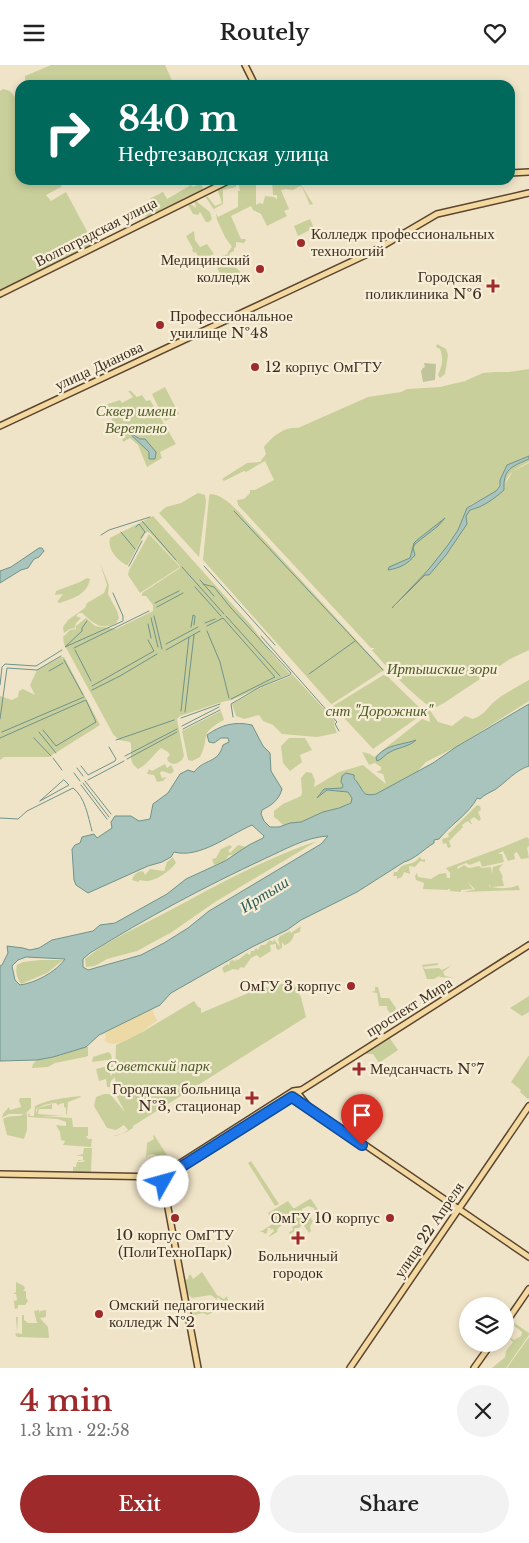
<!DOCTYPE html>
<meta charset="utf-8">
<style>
body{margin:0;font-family:"Libre Baskerville",serif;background:#f2f2f2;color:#222;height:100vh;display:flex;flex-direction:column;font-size:19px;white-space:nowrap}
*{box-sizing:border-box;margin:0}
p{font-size:16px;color:#767676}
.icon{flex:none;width:28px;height:28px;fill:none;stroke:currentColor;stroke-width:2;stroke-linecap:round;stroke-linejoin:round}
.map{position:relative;height:1303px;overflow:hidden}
.side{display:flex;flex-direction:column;background:#fff;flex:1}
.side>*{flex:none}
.guide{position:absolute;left:15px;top:15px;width:500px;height:105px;border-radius:15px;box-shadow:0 2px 8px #0003;background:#00695c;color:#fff;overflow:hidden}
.buttons{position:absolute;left:459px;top:1232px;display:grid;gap:10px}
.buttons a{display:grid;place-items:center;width:55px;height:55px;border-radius:50%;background:#fff;box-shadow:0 2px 8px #0003;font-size:25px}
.pin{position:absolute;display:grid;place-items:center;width:42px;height:42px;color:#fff;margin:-51px -21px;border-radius:50% 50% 50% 0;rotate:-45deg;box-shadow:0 0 5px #0007}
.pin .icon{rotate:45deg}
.me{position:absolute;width:55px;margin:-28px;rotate:52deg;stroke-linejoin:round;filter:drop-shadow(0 0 4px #0008)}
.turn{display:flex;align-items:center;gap:18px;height:105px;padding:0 20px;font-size:22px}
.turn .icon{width:65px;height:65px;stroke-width:2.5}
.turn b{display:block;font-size:35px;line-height:42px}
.round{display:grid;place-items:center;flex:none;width:52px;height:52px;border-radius:26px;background:#f2f2f2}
.summary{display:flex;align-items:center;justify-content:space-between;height:85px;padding:0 20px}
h1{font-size:30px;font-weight:600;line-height:38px;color:#9e2a2b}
.cta{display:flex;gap:10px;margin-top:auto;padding:10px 20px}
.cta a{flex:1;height:58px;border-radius:30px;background:#9e2a2b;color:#fff;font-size:20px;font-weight:600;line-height:58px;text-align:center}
.cta a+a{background:#f2f2f2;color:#222}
header{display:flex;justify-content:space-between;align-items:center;height:65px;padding:0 20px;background:#fff;font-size:22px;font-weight:600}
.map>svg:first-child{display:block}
.green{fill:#c9cf9b}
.sand{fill:#ecd9a5}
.cemetery{fill:#bfc49a}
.water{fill:#a9c4bc;stroke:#6f938a;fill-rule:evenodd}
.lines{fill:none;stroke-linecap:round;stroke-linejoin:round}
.stream{stroke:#6f938a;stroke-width:1}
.major-casing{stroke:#5b4430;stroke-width:8}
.major{stroke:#f3d9a0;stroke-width:5}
.route-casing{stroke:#114b97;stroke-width:12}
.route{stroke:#1a73e8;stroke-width:9}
.poi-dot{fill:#9e2a2b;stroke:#f7eed8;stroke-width:2}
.labels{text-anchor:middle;stroke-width:4.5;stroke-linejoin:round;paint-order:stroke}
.street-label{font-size:15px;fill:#3d2e20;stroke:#f7eed8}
.poi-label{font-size:15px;fill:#3d2e20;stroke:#f7eed8;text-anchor:start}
.park-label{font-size:15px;font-style:italic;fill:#4d5a26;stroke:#f7eed8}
.water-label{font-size:16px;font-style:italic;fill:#2f5d5a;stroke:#f7eed8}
</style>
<header><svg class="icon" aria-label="menu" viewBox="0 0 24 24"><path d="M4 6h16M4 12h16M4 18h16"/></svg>Routely<svg class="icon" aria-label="heart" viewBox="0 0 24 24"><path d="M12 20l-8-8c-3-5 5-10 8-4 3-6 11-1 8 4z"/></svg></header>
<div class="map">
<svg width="529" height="1303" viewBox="0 0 529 1303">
<rect width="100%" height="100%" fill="#f0e4c8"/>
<g class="green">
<path d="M 51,0 L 165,0 L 174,20 L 25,20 L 25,11 Z"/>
<path d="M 3,24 L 10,26 L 20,38 L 20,115 L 60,115 L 62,119 L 61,122 L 46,130 L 51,136 L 66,127 L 88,168 L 89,168 L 87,173 L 77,179 L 78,181 L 92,173 L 95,177 L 69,192 L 0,226 L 0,26 Z"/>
<path d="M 236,115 L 236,122 L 223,125 L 223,139 L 214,144 L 218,152 L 238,142 L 238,126 L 240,126 L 238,115 L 256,115 L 256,140 L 259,138 L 263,139 L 265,131 L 274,132 L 277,134 L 277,130 L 273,130 L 272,115 L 298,115 L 313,139 L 310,140 L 302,122 L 300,121 L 293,125 L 286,124 L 281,125 L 289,144 L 284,146 L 287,151 L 267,161 L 261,149 L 253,145 L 251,141 L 231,151 L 240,172 L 241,174 L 245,174 L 246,175 L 244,178 L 236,177 L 236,182 L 234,183 L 234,186 L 230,188 L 229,191 L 227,192 C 228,201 238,201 241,209 L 236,214 L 231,215 L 219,207 L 214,194 L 228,189 L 228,187 L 232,182 L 225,172 L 217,155 L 216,148 L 205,131 L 208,132 L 215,141 L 222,138 L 217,123 L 231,116 Z"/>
<path d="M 201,118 L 203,123 L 201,126 L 147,152 L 145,151 L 149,147 L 158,143 L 156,141 L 146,145 L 151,133 L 163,127 L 167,134 L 191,120 L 193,122 Z"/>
<path d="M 204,130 L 196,136 L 210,147 L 212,154 L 209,157 L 206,157 L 200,147 L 198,150 L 193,149 L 188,140 L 191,139 L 196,143 L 195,138 L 191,137 Z"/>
<path d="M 310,154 L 314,163 L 298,171 L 294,161 Z"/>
<path d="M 194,166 L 195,175 L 200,182 L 207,179 L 214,189 L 203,194 L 202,192 L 199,194 L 196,187 L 194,188 L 192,185 L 193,184 L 186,171 Z"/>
<path d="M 437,279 L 446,284 L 448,290 L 445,309 L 440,313 L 438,310 C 442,301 444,294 440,284 L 436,282 Z"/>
<path d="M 529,304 L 529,391 L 507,400 C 502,408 502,421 495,427 C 487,435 472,435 466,445 C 462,452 461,460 457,466 C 442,494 417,516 395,539 L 394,542 L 425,510 L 429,509 L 446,490 L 467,459 L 466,451 L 470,445 L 476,444 L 504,425 C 503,404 511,402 529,394 L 529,397 C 518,403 509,406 505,419 L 513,406 L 529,398 L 529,585 L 510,594 L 444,638 C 441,639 437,643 433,642 C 421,640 381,596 372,585 L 375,583 L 371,583 L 238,440 L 237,435 L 244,434 L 250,428 L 250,425 L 255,425 L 274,415 L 265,396 L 246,407 L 244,406 L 224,416 L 222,414 L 247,398 L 260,397 L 266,389 L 264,382 C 272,372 284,361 298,363 L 368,332 L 401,327 L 407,324 L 440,322 L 465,316 L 483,308 L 494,307 L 509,307 Z"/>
<path d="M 165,322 L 179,349 L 165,356 L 152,329 Z"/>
<path d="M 128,326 L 131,326 L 137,332 L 142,330 L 146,336 L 150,335 L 176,379 L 160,387 L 162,393 L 147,402 L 138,380 L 130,373 L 123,377 L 122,372 L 105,343 L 105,340 L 120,335 L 122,338 L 133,332 Z"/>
<path d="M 198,428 L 205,430 L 206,437 L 199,492 L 159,448 L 166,442 L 181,438 Z"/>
<path d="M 210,429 C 221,428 238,445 244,453 L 384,605 L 332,639 L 330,638 L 203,495 L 209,432 Z"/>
<path d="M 153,451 L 251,560 L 272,589 L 290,609 L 232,635 L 222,637 L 180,651 L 177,654 L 184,691 L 182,695 C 177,699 173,701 168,696 L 167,693 L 170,690 L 168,687 L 161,683 C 154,689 146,701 138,704 C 128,697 132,689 131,679 L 130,677 L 119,675 L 113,669 L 64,579 L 63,572 L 70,565 L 76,564 L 76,561 L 86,553 L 95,561 L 116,564 L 153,546 L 153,540 L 146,531 L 142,531 L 142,528 L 180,503 L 180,501 L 149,467 L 145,468 L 128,500 L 126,500 C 117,495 107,484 110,473 Z"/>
<path d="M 149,469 L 180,502 L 140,528 L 128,510 L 129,505 Z"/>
<path d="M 100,498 L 109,520 L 108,529 L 117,546 L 119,553 L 116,558 C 102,567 92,557 82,548 L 79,548 L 76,551 L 81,553 L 76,558 L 75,563 L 70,564 L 64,568 L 63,562 L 68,555 L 85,543 L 87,538 L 104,528 L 107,520 Z"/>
<path d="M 87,513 L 90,514 C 87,530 73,533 60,538 L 57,537 L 63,529 L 55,530 L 56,526 L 80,517 Z"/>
<path d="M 61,592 L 64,592 L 100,660 L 49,692 L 4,692 L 0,695 L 0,631 L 12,635 L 18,632 L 19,626 L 23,624 L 35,630 L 30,620 L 37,605 Z"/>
<path d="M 292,609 L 335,656 L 334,660 L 337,668 L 317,672 L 282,669 L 273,660 L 263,656 L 259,650 L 244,654 L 236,651 L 232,639 L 260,623 L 291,611 Z"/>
<path d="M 385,609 L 424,647 L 426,644 L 429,644 L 438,657 L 452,661 L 465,651 L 473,654 C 484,650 487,643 495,636 C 505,628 517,622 529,615 L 529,636 L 456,682 L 426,697 L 416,708 L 385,725 L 369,731 L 360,724 L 358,718 L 343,720 L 342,723 L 324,724 L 319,730 L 318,733 L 327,725 L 348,727 L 352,733 L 351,738 L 339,743 L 323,747 L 301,757 L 290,758 L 283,760 L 278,755 L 274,752 L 274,746 L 283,739 L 301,731 L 302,728 L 301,713 L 306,707 L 312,708 L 315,716 L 314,722 L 339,707 L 363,700 L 386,719 L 383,709 L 376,707 L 381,705 L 381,702 L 375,698 L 369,700 L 362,687 L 370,689 L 374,692 L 422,654 L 430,657 L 429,651 L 424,648 L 373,684 L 333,641 Z"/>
<path d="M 221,646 L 224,655 C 197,669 211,672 200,692 L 192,696 L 188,695 L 182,666 Z"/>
<path d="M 289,673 L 305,673 L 312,685 L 300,690 L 302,697 L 290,706 L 283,698 L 281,681 Z"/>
<path d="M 165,699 L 167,703 L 171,700 L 174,706 L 171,709 L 162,706 L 160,708 L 162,713 L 167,712 L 163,716 L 157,717 L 154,710 L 147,709 L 149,704 L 152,706 Z"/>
<path d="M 477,740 L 480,741 L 481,745 L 478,747 L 481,754 L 479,756 L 474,752 L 470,755 L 472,759 L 471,759 L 468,756 L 462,760 L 463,762 L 449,776 L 451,782 L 448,783 L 446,778 L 443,779 L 442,774 L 449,772 L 448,769 Z"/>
<path d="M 527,772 L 529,774 L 529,781 L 527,783 L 529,793 L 521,794 L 517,787 L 514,789 L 515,794 L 508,796 L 503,786 L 498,789 L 502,789 L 504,797 L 482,802 L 480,796 L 470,800 L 466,798 L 457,802 L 458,804 L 464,800 L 469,803 L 479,801 L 482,803 L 491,802 L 492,809 L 493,802 L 503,799 L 499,804 L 503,812 L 502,813 L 504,821 L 491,822 L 489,819 L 489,821 C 496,824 511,824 518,820 L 520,825 L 464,827 L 475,824 L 467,817 L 473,824 L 461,825 L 461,827 L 450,826 L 450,824 L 448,824 L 448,825 L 423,824 L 424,818 L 416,815 L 415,811 L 417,808 L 418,812 L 431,814 L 439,809 L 446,808 L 447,813 L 450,813 L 450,808 L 446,803 L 503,782 Z"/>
<path d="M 317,776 L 215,837 L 172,867 L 137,886 L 107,894 L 95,901 L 86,902 L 85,894 C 108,875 138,862 165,848 C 214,822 263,794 317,776 Z"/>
<path d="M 230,780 L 232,782 L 228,786 L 230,788 L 238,780 L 246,782 L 233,790 L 229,790 L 225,796 L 214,800 L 212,794 L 216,793 L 221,784 Z"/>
<path d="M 173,792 L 176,798 C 169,807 151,820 140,815 L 138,817 L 132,815 C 134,809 136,807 143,806 L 145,810 L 150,804 L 164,806 L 167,797 Z"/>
<path d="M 420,792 L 422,795 L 425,794 L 425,797 L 420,796 L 415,802 L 409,801 L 410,809 L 404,807 L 402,812 L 397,814 L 397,811 L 393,811 L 394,807 L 397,807 C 403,797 407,801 414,797 C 417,796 418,793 420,792 Z"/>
<path d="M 301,861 L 300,867 L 294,869 C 294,873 289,880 284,880 L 282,877 L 282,883 L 278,885 L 276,883 L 276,879 L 270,880 L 271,886 L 260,893 L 257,890 L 251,893 L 244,903 L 241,902 L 238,905 L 233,904 L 224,908 L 222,903 L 227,899 L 229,900 L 230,896 L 234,895 L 235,897 L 236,894 L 238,895 L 247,888 L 250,890 L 251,886 L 254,886 L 256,883 L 258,885 L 260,881 L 261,882 L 260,880 L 265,880 L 270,875 L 273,877 L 274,874 L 280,882 L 278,874 L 280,871 L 290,866 L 291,868 Z"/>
<path d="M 40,895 L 63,895 L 47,908 L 21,919 C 17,914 15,906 17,900 L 23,897 Z"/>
<path d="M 438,898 L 438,900 L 423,902 L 425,904 L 439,903 L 442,905 L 452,900 L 443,907 L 445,911 L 454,913 L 439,912 L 441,910 L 434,914 L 427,914 L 422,900 Z"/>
<path d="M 290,917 L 293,918 L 301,932 L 306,952 L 133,1061 L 133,1063 C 126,1067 121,1071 112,1071 L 122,1069 L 128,1065 L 124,1060 L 116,1065 L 107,1063 L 94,1041 L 96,1032 L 104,1029 L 110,1029 L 125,1047 L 116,1030 L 115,1012 L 111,1016 L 110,1022 L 107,1022 L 106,1014 L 99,1016 L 96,1004 L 108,1001 L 111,1012 L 112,1008 L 115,1009 L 116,980 L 144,966 L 194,936 L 198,942 L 201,943 L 201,948 L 253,926 Z"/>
<path d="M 375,922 L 378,922 L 381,933 L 389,933 L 396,943 L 394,950 L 392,947 L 390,948 L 387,944 L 387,941 L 379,941 L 377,928 L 371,927 L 375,926 Z"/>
<path d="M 529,931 L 529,947 L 522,951 L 510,943 Z"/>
<path d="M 389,972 L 398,985 L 379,998 L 373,989 L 362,989 Z"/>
<path d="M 86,982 L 88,982 L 88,991 L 85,992 L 55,998 L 48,1002 L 32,1003 L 33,999 L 37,995 L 53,992 Z"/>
<path d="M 108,987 L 111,989 L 113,1002 L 110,1002 L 107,995 L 92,997 L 93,992 Z"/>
<path d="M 529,990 L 529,1033 L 528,1034 L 520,1027 L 521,1025 L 511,1017 Z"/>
<path d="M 80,1031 L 81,1032 L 68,1037 L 67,1049 L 69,1051 L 66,1049 L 66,1043 L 64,1042 L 64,1038 L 59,1039 L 59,1041 L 56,1038 C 50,1038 42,1040 36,1044 L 36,1048 L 38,1043 L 52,1039 L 52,1044 L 39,1044 L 38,1049 L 64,1051 L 39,1051 L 72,1053 L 73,1062 L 88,1062 L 88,1071 L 86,1071 L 88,1074 L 92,1074 L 91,1082 L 63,1080 L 65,1076 L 61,1075 L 60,1067 L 56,1060 L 66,1061 L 66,1057 L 58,1054 L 28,1052 L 29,1047 L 30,1051 L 34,1051 L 35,1041 C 49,1034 64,1033 80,1031 Z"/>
<path d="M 20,1033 L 31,1033 L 31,1043 L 25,1049 L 27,1048 L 27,1065 L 24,1074 L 7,1070 L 3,1054 C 10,1049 18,1053 24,1049 L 9,1049 L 2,1053 L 3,1049 L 9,1042 L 10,1045 L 21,1042 L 19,1035 Z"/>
<path d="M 154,1070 L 167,1090 L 160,1092 L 153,1089 L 148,1090 L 146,1093 L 147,1078 L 154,1074 L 153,1071 Z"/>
<path d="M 84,1083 L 92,1083 L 91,1107 L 73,1107 L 73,1102 L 76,1102 L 77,1097 L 83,1097 L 85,1095 L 78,1096 L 78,1095 L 83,1095 L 83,1091 L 76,1091 L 83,1089 Z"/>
<path d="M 251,1096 L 279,1139 L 275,1141 L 248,1098 Z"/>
<path d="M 311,1134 L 319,1146 L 321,1154 L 319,1155 L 314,1143 L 308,1141 L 302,1144 L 302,1150 L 306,1147 L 313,1156 L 310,1162 L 311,1166 L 309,1168 L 304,1161 L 305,1159 L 303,1158 L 299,1163 L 295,1163 L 294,1167 L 289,1169 L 289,1167 L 293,1165 L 292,1162 L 295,1160 L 293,1158 L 294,1150 L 291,1153 L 287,1151 L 287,1148 L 282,1155 L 284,1159 L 278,1163 L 277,1167 L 269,1172 L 269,1171 L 274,1166 L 273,1164 L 270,1165 L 271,1163 L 268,1163 L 267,1168 L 265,1169 L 263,1167 L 260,1167 L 274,1158 L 268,1148 L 288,1136 L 293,1143 L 295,1143 L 308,1135 Z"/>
<path d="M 202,1207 L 217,1230 L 224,1234 L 227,1231 L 228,1235 L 226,1238 L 217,1232 L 217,1235 L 211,1230 L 192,1233 L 188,1229 L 185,1215 L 188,1214 L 189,1210 L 191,1210 L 193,1214 Z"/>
<path d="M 16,1217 L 24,1221 L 25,1224 L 23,1226 L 26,1226 L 26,1233 L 28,1236 L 25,1240 L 18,1240 L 18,1243 L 15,1244 L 13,1230 L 14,1236 L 17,1235 L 16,1229 L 13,1229 L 16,1227 Z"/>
<path d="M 204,1236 L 212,1236 L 216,1239 L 216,1241 L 212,1244 L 212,1248 L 207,1250 L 203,1248 L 191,1251 L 190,1245 L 194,1240 L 196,1240 L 199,1242 Z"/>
<path d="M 39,1245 L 40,1249 L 40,1246 L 46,1245 L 46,1252 L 40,1253 L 48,1262 L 49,1273 L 17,1272 L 15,1269 L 17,1268 L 16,1252 L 18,1252 L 17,1268 L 22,1269 L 22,1250 L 24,1250 L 24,1255 L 28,1258 L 37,1258 L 34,1246 Z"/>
<path d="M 510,1255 L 529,1268 L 529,1270 L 506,1303 L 492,1303 L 505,1292 L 506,1286 L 513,1277 L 505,1269 L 514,1275 L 521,1271 L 522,1267 L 509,1257 Z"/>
<path d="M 529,1272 L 529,1303 L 507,1303 Z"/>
</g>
<path class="sand" d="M 152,944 L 157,956 C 145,964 116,988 104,975 L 106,973 L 105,969 L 99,970 Z"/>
<path class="cemetery" d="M 424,298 L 436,299 L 435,315 L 423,317 L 421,306 L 423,303 L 425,302 Z"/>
<g class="water">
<path d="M 126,365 L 140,374 L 145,374 L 156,387 L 155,394 L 149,394 L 149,387 Z"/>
<path d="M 529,391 L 529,394 C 511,402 503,404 504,425 C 494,434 483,442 470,445 L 466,451 L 467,459 L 446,490 L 429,510 L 425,510 L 392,543 L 429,504 L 448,480 L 458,465 L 467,443 L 496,426 L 500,421 L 500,415 L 507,400 Z"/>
<path d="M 445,453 L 438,461 L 415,479 L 413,483 L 415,490 C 408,499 400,503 388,505 L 389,502 L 410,493 L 414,478 L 417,475 Z"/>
<path d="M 39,483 L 42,483 L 44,486 L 39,492 L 34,494 L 28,503 L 21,505 L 0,518 L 0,506 L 11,502 Z"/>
<path d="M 529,639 L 529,701 C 516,705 507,716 496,724 C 491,727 485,729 480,734 L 477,733 C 470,748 450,760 439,774 L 434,775 L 434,778 C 424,784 415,794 404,797 L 357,827 L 301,855 L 287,865 L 252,882 L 171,928 L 160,940 L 152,944 L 99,970 L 86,982 L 53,992 L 37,995 L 0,996 L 0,901 L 2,900 L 8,888 L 7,881 L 23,883 L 30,885 L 39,883 L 52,875 L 93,866 L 100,860 L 115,858 L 167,829 L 186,814 L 225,796 L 249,780 L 263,773 L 264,771 L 252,760 C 229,770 199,794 174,787 L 171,792 L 162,797 L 148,801 L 88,828 L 76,820 L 74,815 L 72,784 L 75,780 L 80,778 L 82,772 L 94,769 L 97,773 L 112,763 L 111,757 L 115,751 L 131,751 L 139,756 L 150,754 L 153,739 L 168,728 L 180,709 L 188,705 L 194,707 C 205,693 218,699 223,680 L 229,677 L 228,673 L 221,673 L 214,678 L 209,677 L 207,670 C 221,660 234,656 252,660 L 263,681 L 270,688 L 271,706 L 282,724 C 279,735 272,740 262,745 L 261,749 L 264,756 L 270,762 L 279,762 L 290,758 L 301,757 L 323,747 L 339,743 L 351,738 L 352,733 L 348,727 L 327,725 L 317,733 L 324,724 L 342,723 L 343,720 L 341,717 L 342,711 L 346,708 L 354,710 C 355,718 353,711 357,717 C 364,726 362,732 376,729 L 433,698 L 456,682 ZM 328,771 L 321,779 L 209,846 L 188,863 L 164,878 L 141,890 L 88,905 L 83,902 L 83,894 L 90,888 C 146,853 204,822 264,794 C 284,785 306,772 328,771 ZM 26,892 L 65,894 C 56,907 35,918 20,920 L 15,915 L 12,901 L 18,895 Z"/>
<path d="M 416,675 C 409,682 399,682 390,687 C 385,689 383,694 377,696 L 376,693 C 385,679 403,680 416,675 Z"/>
</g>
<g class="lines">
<g class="stream">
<path d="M 234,446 L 383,605"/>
<path d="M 142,456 L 176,495"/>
<path d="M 136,462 L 139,459 L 145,467 L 141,473"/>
<path d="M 121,467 L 135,484"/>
<path d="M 101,470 L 109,465 L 150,452"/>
<path d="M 129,501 L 142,476"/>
<path d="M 204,501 L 275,580"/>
<path d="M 182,502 L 224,549"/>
<path d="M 200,515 L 214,531"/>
<path d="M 203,519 L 214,522 L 231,543 L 291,608 L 290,610 L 260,622 L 231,639 L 233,652"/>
<path d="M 195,522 L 221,551"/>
<path d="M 155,538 L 179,526"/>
<path d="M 157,542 L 183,528"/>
<path d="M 154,551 L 162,584"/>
<path d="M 226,551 L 280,611"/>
<path d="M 151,553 L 158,582"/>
<path d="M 87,556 L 82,563 L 82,566 L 65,582 L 123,556 L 123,551 L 113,528"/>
<path d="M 205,558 L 215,554"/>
<path d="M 148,559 L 151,573"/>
<path d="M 207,561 L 223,553 L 275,612 L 231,634"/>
<path d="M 191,562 L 193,550 L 195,551 L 194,560"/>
<path d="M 207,566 L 220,597 L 229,633"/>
<path d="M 261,571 L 337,657 L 335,659 L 339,666"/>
<path d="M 166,579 L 198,562"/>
<path d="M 74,583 L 149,546"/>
<path d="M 75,585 L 91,616"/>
<path d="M 166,585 L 200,566"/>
<path d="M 64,595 L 83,630"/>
<path d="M 49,606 L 63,598"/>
<path d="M 309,609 L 355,576"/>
<path d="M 0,620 L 2,602 L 5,599 L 36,601 L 62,585"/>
<path d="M 92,621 L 154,586 L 148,575"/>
<path d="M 92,625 L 120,611 L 157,589"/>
<path d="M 181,646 L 189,572"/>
<path d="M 185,647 L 194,570"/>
<path d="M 181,653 L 220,639"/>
<path d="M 0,654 L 7,603 L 37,605 L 61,591"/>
<path d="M 182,661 L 219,642"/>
<path d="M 183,664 L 220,645"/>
<path d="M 2,667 L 84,632"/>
<path d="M 39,667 L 56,688"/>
<path d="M 0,673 L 86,635 L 96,657 L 56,681 L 43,665"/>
<path d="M 34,673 L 51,691"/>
<path d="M 116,675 L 174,655"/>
<path d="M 125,691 L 177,664"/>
<path d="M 53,693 L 62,705"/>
<path d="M 127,694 L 177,667"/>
<path d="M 81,701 L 88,710 L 115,696 L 116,694 L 109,682"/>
<path d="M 77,703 L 83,711"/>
<path d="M 74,708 L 80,716"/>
<path d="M 64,715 L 69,720 L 40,736 Z"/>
<path d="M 88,715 L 124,696"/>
<path d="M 85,716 L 111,749"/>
<path d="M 83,718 L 109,752"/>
<path d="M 81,720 L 107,754"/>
<path d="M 0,753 L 18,754 L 27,746 L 73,723 C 85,732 88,751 92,766"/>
</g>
<defs>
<g id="major">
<path d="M 245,0 L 255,20"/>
<path d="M 510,108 L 529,107"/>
<path d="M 0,229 L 230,115"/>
<path d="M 0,361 L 372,187 L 437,149 L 529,128"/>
<path d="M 296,1026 L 308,1041 L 529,1192"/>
<path d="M 292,1032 L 306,1041"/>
<path d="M 0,1109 L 165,1112 L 529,880"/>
<path d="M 157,1111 L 163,1109 L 293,1026 L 301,1025"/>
<path d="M 160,1113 L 163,1116 L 165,1127 L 198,1303"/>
<path d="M 505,1259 L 529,1224"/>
<path d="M 350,1303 L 529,1041"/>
<path d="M 474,1303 L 491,1279"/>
</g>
</defs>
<use href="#major" class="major-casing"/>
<use href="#major" class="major"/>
</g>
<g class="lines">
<defs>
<path id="route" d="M 163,1117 L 165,1112 L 292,1032 L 362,1080"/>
</defs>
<use href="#route" class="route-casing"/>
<use href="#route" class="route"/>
</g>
<g class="poi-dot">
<circle cx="301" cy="178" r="5"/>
<circle cx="260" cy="204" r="5"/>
<path d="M490.5 213.5h5v5h5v5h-5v5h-5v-5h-5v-5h5z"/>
<circle cx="160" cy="260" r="5"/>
<circle cx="255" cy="302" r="5"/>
<circle cx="351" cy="921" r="5"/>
<path d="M356.5 996.5h5v5h5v5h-5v5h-5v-5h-5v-5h5z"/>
<path d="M249.5 1025.5h5v5h5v5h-5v5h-5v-5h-5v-5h5z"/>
<circle cx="175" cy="1153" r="5"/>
<circle cx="390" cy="1153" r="5"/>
<path d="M295.5 1165.5h5v5h5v5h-5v5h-5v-5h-5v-5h5z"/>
<circle cx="99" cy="1249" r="5"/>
</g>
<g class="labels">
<g class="street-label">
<text transform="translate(96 167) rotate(-27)" y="5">Волгоградская улица</text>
<text transform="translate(99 301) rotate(-25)" y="5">улица Дианова</text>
<text transform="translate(409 942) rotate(-32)" y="5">проспект Мира</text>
<text transform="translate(429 1165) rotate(-56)" y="5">улица 22 Апреля</text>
</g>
<g class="poi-label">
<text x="311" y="174">Колледж профессиональных<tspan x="311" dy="17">технологий</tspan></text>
<text x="250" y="200" text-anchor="end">Медицинский<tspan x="250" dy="17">колледж</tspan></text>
<text x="482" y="217" text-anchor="end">Городская<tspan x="482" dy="17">поликлиника №6</tspan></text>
<text x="170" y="256">Профессиональное<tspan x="170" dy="17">училище №48</tspan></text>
<text x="265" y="307">12 корпус ОмГТУ</text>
<text x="341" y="926" text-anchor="end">ОмГУ 3 корпус</text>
<text x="370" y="1009">Медсанчасть №7</text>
<text x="241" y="1029" text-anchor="end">Городская больница<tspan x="241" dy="17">№3, стационар</tspan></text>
<text x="380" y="1158" text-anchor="end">ОмГУ 10 корпус</text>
<text x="175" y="1175" text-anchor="middle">10 корпус ОмГТУ<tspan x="175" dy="17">(ПолиТехноПарк)</tspan></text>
<text x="298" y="1196" text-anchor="middle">Больничный<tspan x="298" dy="17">городок</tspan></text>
<text x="109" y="1245">Омский педагогический<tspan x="109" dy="17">колледж №2</tspan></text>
</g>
<g class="park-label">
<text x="136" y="351">Сквер имени<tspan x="136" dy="17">Веретено</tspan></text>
<text x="442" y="609">Иртышские зори</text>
<text x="379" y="651">снт "Дорожник"</text>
<text x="158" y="1006">Советский парк</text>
</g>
<g class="water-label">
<text transform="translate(264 829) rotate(-32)" y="6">Иртыш</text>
</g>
</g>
</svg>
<div class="buttons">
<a><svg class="icon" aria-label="layers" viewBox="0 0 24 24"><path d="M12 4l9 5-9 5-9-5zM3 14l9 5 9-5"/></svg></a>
</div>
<div class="pin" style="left:362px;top:1080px;background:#d93025"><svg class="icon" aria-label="arrive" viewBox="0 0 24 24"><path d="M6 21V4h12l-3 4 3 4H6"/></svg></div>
<svg class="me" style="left:163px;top:1117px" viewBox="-20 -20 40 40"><circle r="19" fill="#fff"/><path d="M0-13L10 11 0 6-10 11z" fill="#1a73e8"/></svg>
<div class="guide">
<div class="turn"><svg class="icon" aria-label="right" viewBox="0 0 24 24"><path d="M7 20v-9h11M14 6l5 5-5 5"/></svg><div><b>840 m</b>Нефтезаводская улица</div></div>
</div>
</div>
<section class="side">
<div class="summary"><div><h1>4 min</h1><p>1.3 km · 22:58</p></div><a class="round"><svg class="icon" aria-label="close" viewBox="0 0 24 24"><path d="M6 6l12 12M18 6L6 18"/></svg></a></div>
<div class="cta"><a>Exit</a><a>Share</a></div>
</section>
